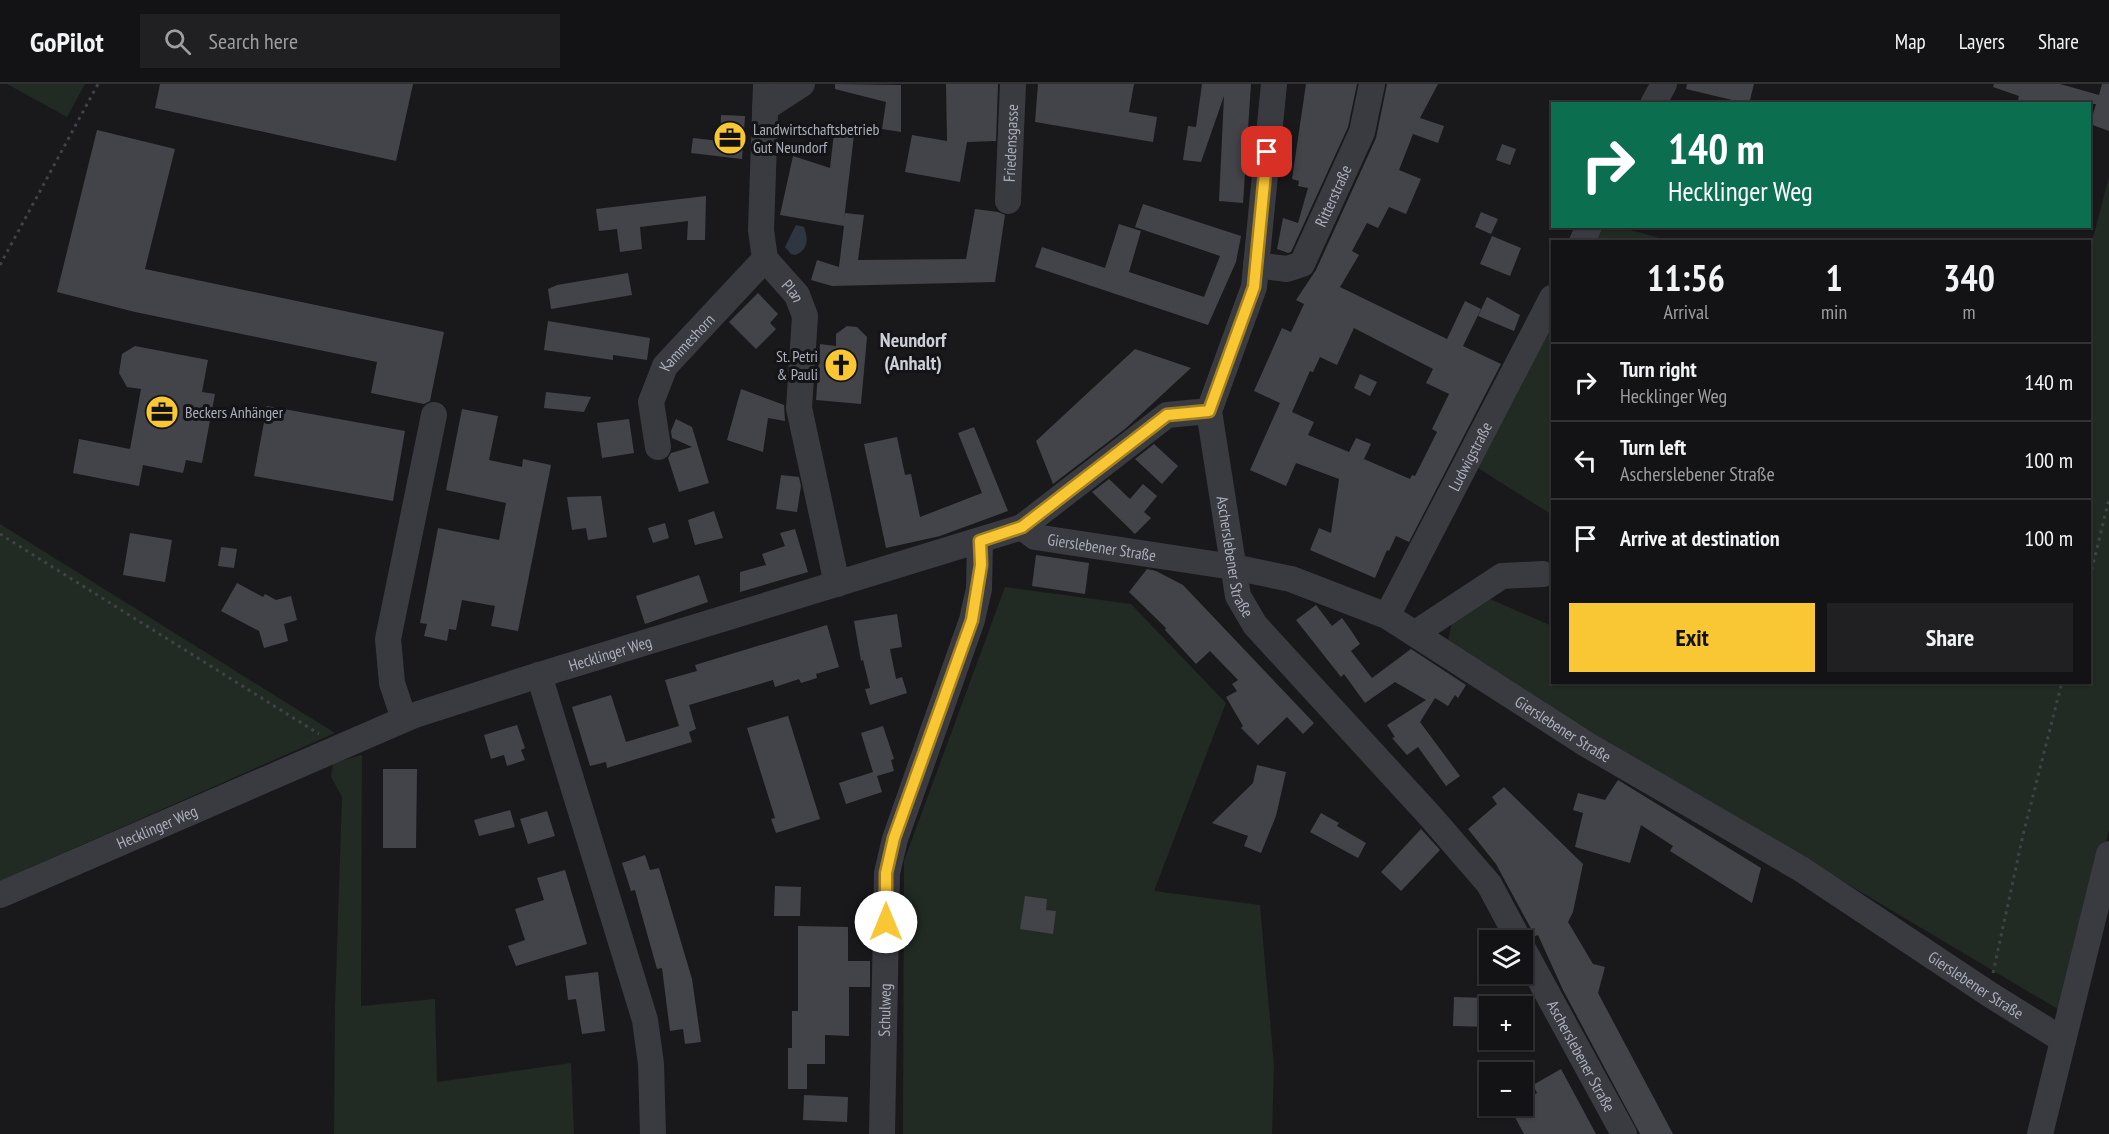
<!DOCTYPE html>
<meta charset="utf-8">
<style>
body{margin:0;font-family:"PT Sans Narrow",sans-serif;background:#202022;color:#f1f3f6;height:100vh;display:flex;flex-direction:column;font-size:22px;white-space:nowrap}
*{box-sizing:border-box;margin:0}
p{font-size:20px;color:#9d9ea0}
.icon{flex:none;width:33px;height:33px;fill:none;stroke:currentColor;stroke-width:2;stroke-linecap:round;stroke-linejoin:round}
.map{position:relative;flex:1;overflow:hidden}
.details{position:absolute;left:1551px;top:156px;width:540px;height:444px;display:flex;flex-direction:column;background:#131315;border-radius:0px;box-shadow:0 2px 4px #0004,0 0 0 2px #323234}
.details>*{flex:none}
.top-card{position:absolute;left:1551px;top:18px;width:540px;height:126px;border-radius:0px;box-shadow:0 2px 4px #0004,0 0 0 2px #323234;background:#0b6e4f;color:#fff;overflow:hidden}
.controls{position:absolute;left:1479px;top:846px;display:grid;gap:12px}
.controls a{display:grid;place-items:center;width:54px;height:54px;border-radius:0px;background:#131315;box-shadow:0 2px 4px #0004,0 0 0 2px #323234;font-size:30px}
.pin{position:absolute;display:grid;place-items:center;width:51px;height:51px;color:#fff;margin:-26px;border-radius:12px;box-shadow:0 3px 9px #0006}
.me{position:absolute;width:66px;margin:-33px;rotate:0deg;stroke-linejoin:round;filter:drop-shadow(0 0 4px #0008)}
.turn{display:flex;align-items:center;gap:21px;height:126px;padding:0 18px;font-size:27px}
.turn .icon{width:78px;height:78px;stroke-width:2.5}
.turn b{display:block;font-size:42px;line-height:51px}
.eta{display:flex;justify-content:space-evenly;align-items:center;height:102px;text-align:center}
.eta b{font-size:36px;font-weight:600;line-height:42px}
.button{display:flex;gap:12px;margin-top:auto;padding:12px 18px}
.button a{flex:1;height:69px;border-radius:0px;background:#f9c634;color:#111;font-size:24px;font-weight:600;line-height:69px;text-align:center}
.button a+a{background:#202022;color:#f1f3f6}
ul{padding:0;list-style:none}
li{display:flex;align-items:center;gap:18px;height:78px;padding:0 18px;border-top:2px solid #323234}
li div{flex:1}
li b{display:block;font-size:22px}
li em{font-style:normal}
header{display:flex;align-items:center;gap:36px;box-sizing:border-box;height:84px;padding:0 30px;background:#131315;border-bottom:2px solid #323234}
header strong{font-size:28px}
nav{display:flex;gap:33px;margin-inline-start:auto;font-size:21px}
.search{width:420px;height:54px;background:#202022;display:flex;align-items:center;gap:15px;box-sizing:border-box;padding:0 21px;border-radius:0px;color:#9d9ea0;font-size:22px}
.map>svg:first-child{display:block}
.green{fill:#212a23}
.water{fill:#2e3741}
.building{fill:#434449;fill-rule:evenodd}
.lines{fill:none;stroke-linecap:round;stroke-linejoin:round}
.path{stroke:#404248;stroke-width:3;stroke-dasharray:3 4.5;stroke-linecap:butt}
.minor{stroke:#3a3b41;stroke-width:26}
.route-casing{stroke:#a28122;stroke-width:15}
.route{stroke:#f9c634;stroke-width:10}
.labels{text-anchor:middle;stroke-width:6;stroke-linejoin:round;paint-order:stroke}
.poi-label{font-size:16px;fill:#abafbc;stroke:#141417;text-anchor:start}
.street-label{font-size:16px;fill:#abafbc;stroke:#141417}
.quarter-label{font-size:20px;font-weight:bold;fill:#cccfd7;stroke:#141417}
</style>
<header>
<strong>GoPilot</strong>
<div class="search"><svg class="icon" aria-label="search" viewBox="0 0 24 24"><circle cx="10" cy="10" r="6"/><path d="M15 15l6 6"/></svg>Search here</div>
<nav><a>Map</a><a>Layers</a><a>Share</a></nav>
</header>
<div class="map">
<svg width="2109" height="1050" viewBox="0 0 2109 1050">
<rect width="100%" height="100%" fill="#19191c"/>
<g class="green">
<path d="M 7,0 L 85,0 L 67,33 Z"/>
<path d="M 2109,93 L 2109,746 L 2061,927 L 1447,562 L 1453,533 L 1490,515 L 1552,542 L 1552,598 L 2090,598 L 2090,165 Z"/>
<path d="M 1599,142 L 1620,143 L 1670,157 L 1591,158 Z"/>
<path d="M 1552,232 L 1552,431 L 1475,382 Z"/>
<path d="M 0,440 L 335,649 L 0,797 Z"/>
<path d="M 1005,503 L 1131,520 L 1226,619 L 1154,807 L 1260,821 L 1274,982 L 1272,1050 L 903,1050 L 904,777 Z"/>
<path d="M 362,671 L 361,922 L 435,915 L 437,998 L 571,979 L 574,1050 L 334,1050 L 335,924 L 342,713 L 331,693 L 333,679 Z"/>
</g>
<path class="water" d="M 796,141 L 804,143 C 808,154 809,166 795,171 L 791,170 L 785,163 Z"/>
<g class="building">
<path d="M 160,0 L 413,0 L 396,77 L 155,24 Z"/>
<path d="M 835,0 L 901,1 L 901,48 L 882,45 L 886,18 L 835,5 Z"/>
<path d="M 946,0 L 998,0 L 996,57 L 967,58 L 960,98 L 905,88 L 912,51 L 947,57 Z"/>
<path d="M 1038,0 L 1134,0 L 1129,28 L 1157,33 L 1153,58 L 1035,38 Z"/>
<path d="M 1202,0 L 1251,0 L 1243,119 L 1219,117 L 1224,12 L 1201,78 L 1183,76 L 1188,42 L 1196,43 Z"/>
<path d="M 1306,0 L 1357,0 L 1348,43 L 1291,168 L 1288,169 L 1277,165 L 1283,134 L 1298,139 L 1308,104 L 1298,102 L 1299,97 L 1292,95 Z"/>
<path d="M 1387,0 L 1438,0 L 1420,34 L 1444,42 L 1438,59 L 1413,50 L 1399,86 L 1421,95 L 1406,130 L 1389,123 L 1378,144 L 1367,139 L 1352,167 L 1359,171 L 1340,203 L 1447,255 L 1465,217 L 1481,225 L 1463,262 L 1501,280 L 1409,458 L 1396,452 L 1389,467 L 1387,466 L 1375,494 L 1310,466 L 1319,444 L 1331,449 L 1339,395 L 1296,379 L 1286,402 L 1250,386 L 1280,319 L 1254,307 L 1282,244 L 1291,248 L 1304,220 L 1296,216 L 1316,186 L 1376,54 ZM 1354,244 L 1433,285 L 1426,299 L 1449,310 L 1432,345 L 1437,348 L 1415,392 L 1412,391 L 1410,395 L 1364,375 L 1371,360 L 1356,354 L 1349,368 L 1308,351 L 1314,338 L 1292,328 L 1310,287 L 1313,288 L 1320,273 L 1337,281 Z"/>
<path d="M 1687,0 L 1754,0 L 1749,20 L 1686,5 Z"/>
<path d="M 1994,0 L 2060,0 L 2099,11 L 2102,0 L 2109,0 L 2109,47 L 2090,40 L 2096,20 L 2017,20 L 2019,12 L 1993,3 Z"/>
<path d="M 721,31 L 745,32 L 742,75 L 691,69 L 693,54 L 720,57 Z"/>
<path d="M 835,40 L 855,42 L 844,136 L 845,129 L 864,131 L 858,176 L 966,175 L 975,125 L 998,128 L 1005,131 L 995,198 L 832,202 L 811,196 L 817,176 L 839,183 L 844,142 L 780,131 L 793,72 L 830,84 Z"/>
<path d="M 97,46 L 175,65 L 145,185 L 444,248 L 430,317 L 424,320 L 371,309 L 377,278 L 135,228 L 57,208 Z"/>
<path d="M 1502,60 L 1516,65 L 1510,81 L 1496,76 Z"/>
<path d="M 706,112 L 705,156 L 687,156 L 688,137 L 640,143 L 642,165 L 620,168 L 617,145 L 599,147 L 596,125 Z"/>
<path d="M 1143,120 L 1241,152 L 1236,178 L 1208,241 L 1035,183 L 1042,163 L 1105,184 L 1119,140 L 1141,147 L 1129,188 L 1204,213 L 1220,172 L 1135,143 Z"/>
<path d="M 1481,128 L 1498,135 L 1491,150 L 1475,143 Z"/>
<path d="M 1492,152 L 1521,164 L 1510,192 L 1480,180 Z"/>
<path d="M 628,189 L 632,211 L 551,225 L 548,205 L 557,201 Z"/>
<path d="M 758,209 L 778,230 L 770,239 L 776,245 L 756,265 L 729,238 Z"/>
<path d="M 1487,213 L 1520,231 L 1514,247 L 1478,232 Z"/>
<path d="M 548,237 L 650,254 L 647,276 L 613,271 L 613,276 L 544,266 Z"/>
<path d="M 847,242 L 857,243 L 867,253 L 861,320 L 816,316 L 820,260 L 836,262 L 836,250 Z"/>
<path d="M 135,262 L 208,276 L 202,308 L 215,310 L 202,379 L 186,376 L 183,389 L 143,381 L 139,402 L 73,389 L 79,355 L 130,365 L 141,305 L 127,303 L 119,289 L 122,270 Z"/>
<path d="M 1135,265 L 1191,284 L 1125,345 L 1053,400 L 1036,357 Z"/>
<path d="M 1360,290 L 1377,298 L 1370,312 L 1354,304 Z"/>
<path d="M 741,305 L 784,321 L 785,337 L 768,334 L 763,368 L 727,356 Z"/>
<path d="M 546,308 L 591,313 L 584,328 L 544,324 Z"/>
<path d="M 267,322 L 405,347 L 393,417 L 254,392 Z"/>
<path d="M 462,325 L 498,332 L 489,376 L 522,383 L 523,375 L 551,381 L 518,547 L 491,542 L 495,522 L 462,516 L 456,546 L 449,545 L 447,557 L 424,552 L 427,540 L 420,539 L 438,444 L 499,456 L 506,419 L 446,406 Z"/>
<path d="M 629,335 L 634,369 L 602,374 L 597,339 Z"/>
<path d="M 676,335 L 692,343 L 709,399 L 679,408 L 668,374 L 671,369 L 692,363 L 672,354 L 671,347 Z"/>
<path d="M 974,343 L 1008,427 L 940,452 L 886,464 L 864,360 L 897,353 L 905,391 L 911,390 L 920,433 L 982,409 L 958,349 Z"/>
<path d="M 1154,360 L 1178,382 L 1162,400 L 1135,375 Z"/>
<path d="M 781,391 L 799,393 L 801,402 L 797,428 L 776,425 Z"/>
<path d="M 1109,395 L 1130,415 L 1143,400 L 1157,412 L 1144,428 L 1151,434 L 1135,450 L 1092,408 Z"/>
<path d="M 601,412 L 607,453 L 588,456 L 586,444 L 572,446 L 567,413 Z"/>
<path d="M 714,427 L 723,454 L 695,461 L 688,436 Z"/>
<path d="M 665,439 L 669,454 L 653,459 L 648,444 Z"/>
<path d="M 795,445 L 808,488 L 740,508 L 740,488 L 766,481 L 762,470 L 785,462 L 780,449 Z"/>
<path d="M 130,449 L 172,456 L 165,498 L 123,491 Z"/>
<path d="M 221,463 L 237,465 L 234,484 L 218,482 Z"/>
<path d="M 1036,471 L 1089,479 L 1085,510 L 1032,502 Z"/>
<path d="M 1147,485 L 1156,487 L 1183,501 L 1314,639 L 1303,650 L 1287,633 L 1258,661 L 1241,644 L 1243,642 L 1226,613 L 1237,607 L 1232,600 L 1238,596 L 1210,567 L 1196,580 L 1165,546 L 1166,544 L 1129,508 Z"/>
<path d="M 699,491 L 708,518 L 645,540 L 636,512 Z"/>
<path d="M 237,499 L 263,513 L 265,510 L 276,516 L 291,512 L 297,536 L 284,540 L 288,557 L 264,564 L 259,547 L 221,527 Z"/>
<path d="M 1316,521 L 1332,542 L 1342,534 L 1350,545 L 1360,560 L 1351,567 L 1372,594 L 1411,565 L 1466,601 L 1458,614 L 1455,611 L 1448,622 L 1435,614 L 1420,638 L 1460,692 L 1446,702 L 1418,663 L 1407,671 L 1392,654 L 1395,653 L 1387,641 L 1426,616 L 1395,598 L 1365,619 L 1344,590 L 1341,593 L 1296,536 Z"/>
<path d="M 897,530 L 902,563 L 890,565 L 896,595 L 902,593 L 907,609 L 870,621 L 865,605 L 870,604 L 863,576 L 861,577 L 854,537 Z"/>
<path d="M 827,541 L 839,583 L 816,590 L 817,594 L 801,599 L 799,595 L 775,603 L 773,596 L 689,621 L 696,645 L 689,648 L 692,658 L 607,684 L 606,678 L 590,682 L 572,623 L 611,611 L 626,658 L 679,642 L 665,596 L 697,587 L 695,581 Z"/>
<path d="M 788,632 L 820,735 L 776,749 L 771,735 L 775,734 L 747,644 Z"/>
<path d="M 517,641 L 525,664 L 521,666 L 525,676 L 507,682 L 504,671 L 491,675 L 484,651 Z"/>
<path d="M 883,642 L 894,675 L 891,676 L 894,687 L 877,692 L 882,708 L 846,720 L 839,699 L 873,688 L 861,649 Z"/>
<path d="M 1257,681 L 1286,688 L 1276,732 L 1261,769 L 1244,762 L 1248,752 L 1212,739 L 1253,699 Z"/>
<path d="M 383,685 L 417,685 L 416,764 L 383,764 Z"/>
<path d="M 1618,696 L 1761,784 L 1752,819 L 1670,767 L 1673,762 L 1641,741 L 1630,779 L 1575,763 L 1583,729 L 1573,726 L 1578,709 L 1605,716 Z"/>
<path d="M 1504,703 L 1583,780 L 1573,828 L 1568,838 L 1593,880 L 1605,883 L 1598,909 L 1673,1050 L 1640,1050 L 1563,906 L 1538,851 L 1535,852 L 1496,780 L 1468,745 L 1497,720 L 1492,713 Z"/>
<path d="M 510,726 L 515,743 L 479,752 L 474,736 Z"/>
<path d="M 547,727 L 555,752 L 528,760 L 520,735 Z"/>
<path d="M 1321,729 L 1339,739 L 1337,742 L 1366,759 L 1358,774 L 1310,748 Z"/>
<path d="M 1421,745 L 1440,766 L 1401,807 L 1381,788 Z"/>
<path d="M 645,771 L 650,786 L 659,784 L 692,895 L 701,958 L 685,960 L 683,945 L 670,947 L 662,884 L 657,885 L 639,821 L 635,806 L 631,807 L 622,779 Z"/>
<path d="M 565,786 L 587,860 L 516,882 L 508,862 L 525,856 L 515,825 L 544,816 L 537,794 Z"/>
<path d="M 775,802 L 801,803 L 800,832 L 774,832 Z"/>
<path d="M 1025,812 L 1047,815 L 1046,826 L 1056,827 L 1053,850 L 1020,845 Z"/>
<path d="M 798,842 L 848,843 L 848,877 L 870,877 L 870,903 L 849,903 L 849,952 L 825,951 L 825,980 L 807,980 L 807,1005 L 788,1005 L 788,964 L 792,964 L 792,927 L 798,927 Z"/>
<path d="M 598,888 L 605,947 L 582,950 L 576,915 L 568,916 L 565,892 Z"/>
<path d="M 1454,913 L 1490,914 L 1490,943 L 1453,942 Z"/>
<path d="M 1561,985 L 1596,1050 L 1524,1050 L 1510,1024 L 1522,1022 L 1522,1017 L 1537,1009 L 1533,1001 Z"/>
<path d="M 804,1011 L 848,1013 L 847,1038 L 803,1036 Z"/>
</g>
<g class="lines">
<g class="path">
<path d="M 0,181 L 98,0"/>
<path d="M 0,450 L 319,650"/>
<path d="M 2090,493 L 2109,415"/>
<path d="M 1993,889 L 2023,751 L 2062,598"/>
</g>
<g class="minor">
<path id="s1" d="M 766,0 L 761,146 L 765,175 L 797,211 L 805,232 L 799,324 L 837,500"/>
<path id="s2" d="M 1274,0 L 1254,203 L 1209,327 L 1238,512 L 1255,541 L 1431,733 L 1489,800 L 1519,856"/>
<path d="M 1653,20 L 1664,0"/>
<path d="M 765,24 L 802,0"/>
<path id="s3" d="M 1008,117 L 1013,0"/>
<path d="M 1582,158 L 1589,142"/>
<path id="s4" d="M 1256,181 L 1287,185 L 1302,180 L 1362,48 L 1372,0"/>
<path id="s5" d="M 658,363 L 651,318 L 665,282 L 765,175"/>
<path id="s6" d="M 1022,443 L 1035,453 L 1233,483 L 1291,495 L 1387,532 L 1586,660 L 1801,785 L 1989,910 L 2063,956"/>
<path id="s7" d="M 1387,532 L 1552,214"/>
<path d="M 1417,548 L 1502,492 L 1543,490"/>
<path d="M 539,591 L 645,936 L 651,980 L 653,1050"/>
<path d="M 404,635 L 392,599 L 388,555 L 434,331"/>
<path id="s8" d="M 0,811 L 412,632 L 539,591 L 1022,443 L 1167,331 L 1209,327"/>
<path id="s9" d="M 1522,863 L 1624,1050"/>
<path id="s10" d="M 882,1050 L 887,789 L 895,755 L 972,536 L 979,505 L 980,457"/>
<path d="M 2040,1050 L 2109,770"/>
</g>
</g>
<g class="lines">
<defs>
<path id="route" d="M 886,838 L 886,789 L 894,754 L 972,536 L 981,481 L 980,457 L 1022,443 L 1167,331 L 1209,327 L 1254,203 L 1267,68"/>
</defs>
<use href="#route" class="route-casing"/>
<use href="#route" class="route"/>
</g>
<defs>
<symbol id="office-disc" viewBox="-11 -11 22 22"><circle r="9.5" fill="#f9c634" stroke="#141417"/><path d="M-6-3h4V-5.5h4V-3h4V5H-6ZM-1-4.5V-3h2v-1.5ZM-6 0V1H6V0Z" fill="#111"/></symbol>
<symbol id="church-disc" viewBox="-11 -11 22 22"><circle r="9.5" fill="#f9c634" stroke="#141417"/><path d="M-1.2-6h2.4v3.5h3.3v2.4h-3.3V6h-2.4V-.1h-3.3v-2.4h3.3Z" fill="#111"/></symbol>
</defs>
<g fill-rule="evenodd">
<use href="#office-disc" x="711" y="35" width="38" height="38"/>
<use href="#church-disc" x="822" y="262" width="38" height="38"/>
<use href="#office-disc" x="143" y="309" width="38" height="38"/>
</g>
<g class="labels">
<g class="poi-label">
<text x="753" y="51">Landwirtschaftsbetrieb<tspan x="753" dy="18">Gut Neundorf</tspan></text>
<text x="818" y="278" text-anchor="end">St. Petri<tspan x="818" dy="18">&amp; Pauli</tspan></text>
<text x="185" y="334">Beckers Anhänger</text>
</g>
<g class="street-label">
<text dy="6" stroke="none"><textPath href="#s3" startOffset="58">Friedensgasse</textPath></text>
<text dy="6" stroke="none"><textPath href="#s4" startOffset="122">Ritterstraße</textPath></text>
<text dy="6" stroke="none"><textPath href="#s1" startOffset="218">Plan</textPath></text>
<text dy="6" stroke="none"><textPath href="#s5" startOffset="116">Kammeshorn</textPath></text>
<text dy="6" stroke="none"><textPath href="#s7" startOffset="180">Ludwigstraße</textPath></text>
<text dy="6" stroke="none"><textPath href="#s6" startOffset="84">Gierslebener Straße</textPath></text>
<text dy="6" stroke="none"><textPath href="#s2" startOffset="484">Ascherslebener Straße</textPath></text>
<text dy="6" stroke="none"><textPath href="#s8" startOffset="657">Hecklinger Weg</textPath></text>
<text dy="6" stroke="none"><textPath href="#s6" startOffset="588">Gierslebener Straße</textPath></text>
<text dy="6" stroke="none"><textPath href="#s8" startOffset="171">Hecklinger Weg</textPath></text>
<text dy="6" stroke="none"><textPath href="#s6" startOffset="1074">Gierslebener Straße</textPath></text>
<text dy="6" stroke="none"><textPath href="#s10" startOffset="124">Schulweg</textPath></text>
<text dy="6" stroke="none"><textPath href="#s9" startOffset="124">Ascherslebener Straße</textPath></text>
</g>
<g class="quarter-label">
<text x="913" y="263">Neundorf<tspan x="913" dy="23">(Anhalt)</tspan></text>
</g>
</g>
</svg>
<div class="controls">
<a><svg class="icon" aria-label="layers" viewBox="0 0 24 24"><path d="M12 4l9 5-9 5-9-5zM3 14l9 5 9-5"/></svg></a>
<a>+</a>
<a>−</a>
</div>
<div class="pin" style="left:1267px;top:68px;background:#d93025"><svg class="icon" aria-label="arrive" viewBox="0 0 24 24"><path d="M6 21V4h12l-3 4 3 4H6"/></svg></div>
<svg class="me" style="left:886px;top:838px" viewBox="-20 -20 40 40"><circle r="19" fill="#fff"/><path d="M0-13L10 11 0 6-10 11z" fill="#f9c634"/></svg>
<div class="top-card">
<div class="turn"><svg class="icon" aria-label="right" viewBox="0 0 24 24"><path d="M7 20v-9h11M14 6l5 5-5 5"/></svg><div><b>140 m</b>Hecklinger Weg</div></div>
</div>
<section class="details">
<div class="eta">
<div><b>11:56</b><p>Arrival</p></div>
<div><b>1</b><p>min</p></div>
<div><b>340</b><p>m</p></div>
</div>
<ul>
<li><svg class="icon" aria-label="right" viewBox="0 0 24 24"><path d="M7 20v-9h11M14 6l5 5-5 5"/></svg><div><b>Turn right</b><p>Hecklinger Weg</p></div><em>140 m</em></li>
<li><svg class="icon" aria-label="left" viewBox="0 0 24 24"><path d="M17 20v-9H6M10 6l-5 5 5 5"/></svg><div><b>Turn left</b><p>Ascherslebener Straße</p></div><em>100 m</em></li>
<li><svg class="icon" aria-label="arrive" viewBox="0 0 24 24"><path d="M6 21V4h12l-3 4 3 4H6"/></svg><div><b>Arrive at destination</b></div><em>100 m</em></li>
</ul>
<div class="button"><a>Exit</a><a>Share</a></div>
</section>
</div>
